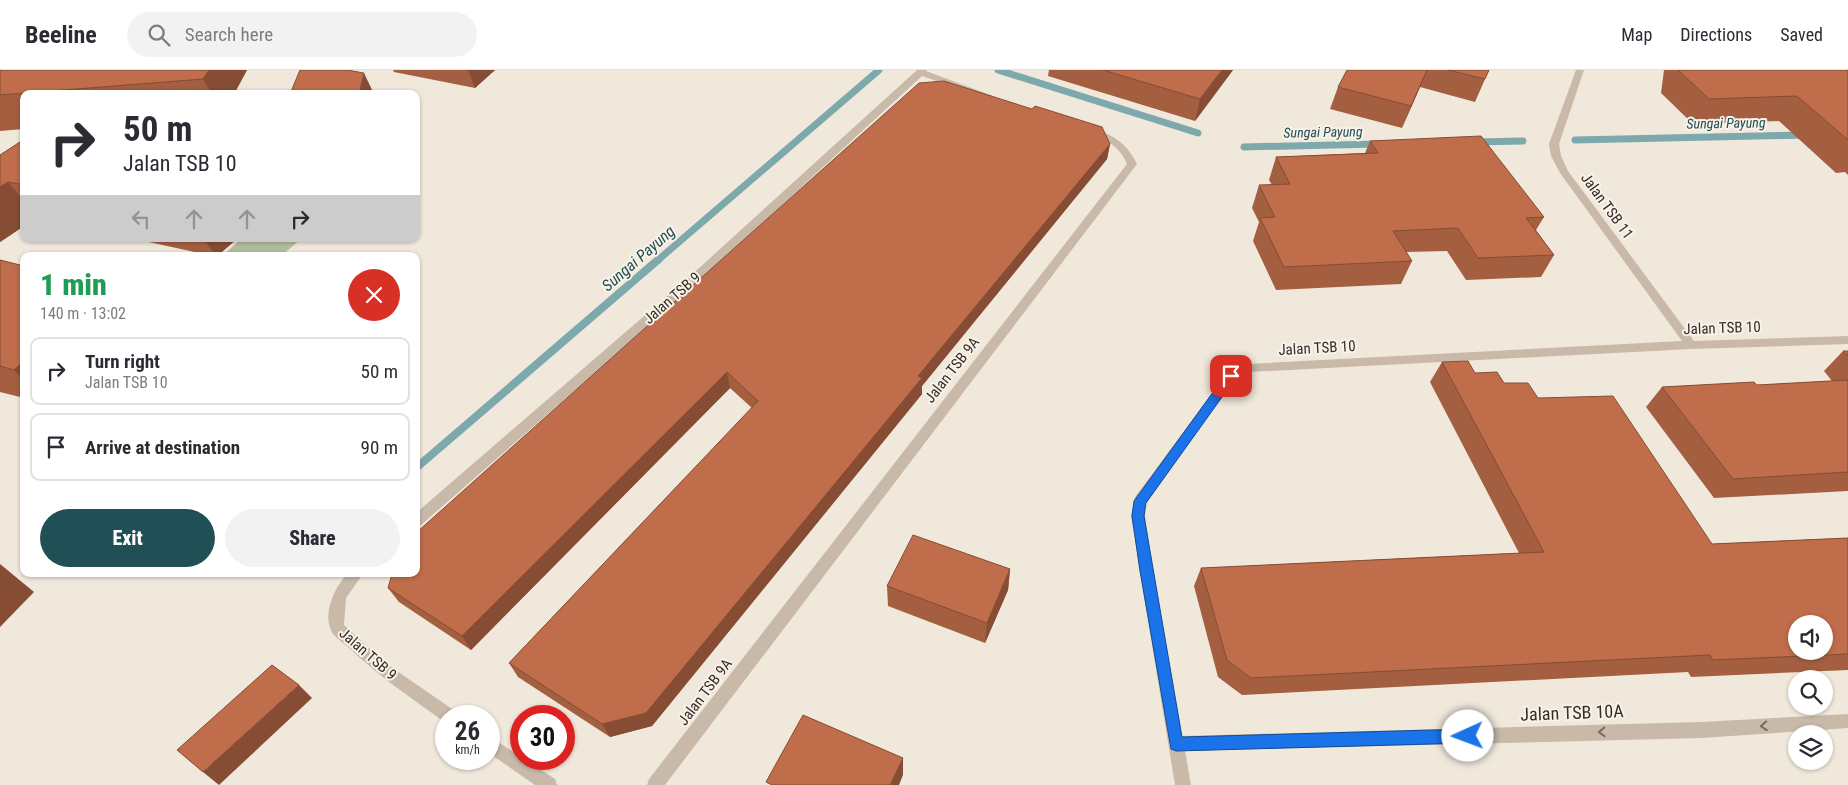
<!DOCTYPE html>
<meta charset="utf-8">
<style>
body{margin:0;font-family:"Roboto Condensed",sans-serif;background:#f2f2f3;color:#2b2b33;height:100vh;display:flex;flex-direction:column;font-size:19px;white-space:nowrap}
*{box-sizing:border-box;margin:0}
p{font-size:16px;color:#7c7c81}
.icon{flex:none;width:28px;height:28px;fill:none;stroke:currentColor;stroke-width:2;stroke-linecap:round;stroke-linejoin:round}
.map{position:relative;flex:1;overflow:hidden}
.drawer{position:absolute;left:20px;top:182px;width:400px;height:325px;display:flex;flex-direction:column;background:#fff;border-radius:10px;box-shadow:0 1px 4px #0004}
.drawer>*{flex:none}
.top-card{position:absolute;left:20px;top:20px;width:400px;height:152px;border-radius:10px;box-shadow:0 1px 4px #0004;background:#fff;color:#2b2b33;overflow:hidden}
.buttons{position:absolute;left:1788px;top:545px;display:grid;gap:10px}
.buttons a{display:grid;place-items:center;width:45px;height:45px;border-radius:50%;background:#fff;box-shadow:0 1px 4px #0004;font-size:25px}
.speed{position:absolute;left:435px;top:635px;display:flex;gap:10px;font-size:25px;font-weight:700;text-align:center}
.speed>*{display:grid;place-content:center;width:65px;height:65px;border-radius:50%;background:#fff;box-shadow:0 1px 4px #0004;line-height:1}
.speed small{font-size:12px;font-weight:400}
.speed .limit{border:8px solid #d22;background:#fff;color:#111}
.pin{position:absolute;display:grid;place-items:center;width:42px;height:42px;color:#fff;margin:-21px;border-radius:10px;box-shadow:0 2px 8px #0006}
.me{position:absolute;width:55px;margin:-28px;rotate:268deg;stroke-linejoin:round;filter:drop-shadow(0 0 4px #0008)}
.turn{display:flex;align-items:center;gap:18px;height:105px;padding:0 20px;font-size:22px}
.turn .icon{width:65px;height:65px;stroke-width:2.5}
.turn b{display:block;font-size:35px;line-height:42px}
.lanes{display:flex;align-items:center;height:48px;padding:0 20px;background:#0003;justify-content:center;gap:25px;direction:ltr}
.lanes .off{opacity:.35}
.round{display:grid;place-items:center;flex:none;width:52px;height:52px;border-radius:26px;background:#f2f2f3}
.overview{display:flex;align-items:center;justify-content:space-between;height:85px;padding:0 20px}
h1{font-size:30px;font-weight:800;line-height:38px;color:#1e9e55}
.action{display:flex;gap:10px;margin-top:auto;padding:10px 20px}
.action a{flex:1;height:58px;border-radius:30px;background:#204f55;color:#fff;font-size:20px;font-weight:800;line-height:58px;text-align:center}
.action a+a{background:#f2f2f3;color:#2b2b33}
ul{padding:0;list-style:none}
li{display:flex;align-items:center;gap:15px;height:68px;margin:0 10px 8px;padding:0 10px;border:2px solid #e1e1e2;border-radius:10px}
li div{flex:1}
li b{display:block;font-size:19px}
li em{font-style:normal}
header{display:flex;align-items:center;gap:30px;box-sizing:border-box;height:70px;padding:0 25px;background:#fff;border-bottom:1px solid #e1e1e2}
header strong{font-size:24px}
nav{display:flex;gap:28px;margin-inline-start:auto;font-size:18px}
.search{width:350px;height:45px;background:#f2f2f3;display:flex;align-items:center;gap:12px;box-sizing:border-box;padding:0 18px;border-radius:28px;color:#7c7c81;font-size:19px}
.map>svg:first-child{display:block}
.green{fill:#b2bf9d}
.lines{fill:none;stroke-linecap:round;stroke-linejoin:round}
.stream-far1{stroke:#7da8ac;stroke-width:7}
.stream{stroke:#7da8ac;stroke-width:8}
.minor{fill:#c8b9a9;fill-rule:evenodd}
.wall{fill:#a45e40}
.shaded-wall{fill:#864c34}
.building{fill:#bf6d4b;stroke:#864c34;fill-rule:evenodd}
.oneway{stroke:#786c62}
.route{fill:#1a73e8;stroke:#114b97}
.labels{text-anchor:middle;stroke-width:4;stroke-linejoin:round;paint-order:stroke}
.far-water-label{font-size:14px;font-style:italic;fill:#204f55;stroke:#f9f2e8}
.street-label{font-size:15px;fill:#362d28;stroke:#f9f2e8}
.water-label{font-size:16px;font-style:italic;fill:#204f55;stroke:#f9f2e8}
.near-street-label{font-size:18px;fill:#362d28;stroke:#f9f2e8}
</style>
<header>
<strong>Beeline</strong>
<div class="search"><svg class="icon" aria-label="search" viewBox="0 0 24 24"><circle cx="10" cy="10" r="6"/><path d="M15 15l6 6"/></svg>Search here</div>
<nav><a>Map</a><a>Directions</a><a>Saved</a></nav>
</header>
<div class="map">
<svg width="1848" height="715" viewBox="0 0 1848 715">
<rect width="100%" height="100%" fill="#f1e8dc"/>
<path class="green" d="M 241,169 L 301,169 L 281,186 L 222,186 Z"/>
<g class="lines">
<g class="stream-far1">
<path d="M 998,0 L 1198,63"/>
<path d="M 1575,70 L 1807,65"/>
<path d="M 1474,72 L 1523,71"/>
<path d="M 1244,77 L 1378,74"/>
<path d="M 658,190 L 879,0"/>
</g>
<path class="stream" d="M 416,398 L 659,189"/>
<g class="minor">
<path d="M 917,0 L 927,0 L 926,1 L 993,26 L 992,28 L 986,28 L 922,6 L 695,215 L 421,455 L 416,456 L 416,443 L 687,209 Z"/>
<path d="M 1576,0 L 1584,0 L 1559,74 L 1561,86 L 1568,101 L 1694,271 L 1848,266 L 1848,274 L 1691,279 L 1249,302 L 1235,309 L 1146,432 L 1145,446 L 1153,501 L 1182,666 L 1701,652 L 1848,644 L 1848,658 L 1701,668 L 1185,681 L 1191,715 L 1175,715 L 1131,446 L 1135,427 L 1227,303 L 1247,294 L 1682,271 L 1560,103 L 1551,86 L 1549,74 Z"/>
<path d="M 1090,58 C 1112,64 1127,73 1137,94 L 665,715 L 647,715 L 649,709 L 1127,94 C 1119,75 1105,69 1087,63 L 1087,59 Z"/>
<path d="M 347,504 L 363,504 L 346,528 L 344,555 L 384,592 L 455,641 L 457,646 L 446,646 L 446,652 L 443,651 C 410,627 377,605 347,576 C 342,572 333,566 331,560 C 323,542 335,517 347,504 Z"/>
<path d="M 489,666 L 555,709 L 557,715 L 535,715 L 489,683 Z"/>
</g>
</g>
<g class="wall">
<path d="M 0,0 L 247,0 L 234,24 L 24,24 L 24,59 L 0,61 Z"/>
<path d="M 393,0 L 495,0 L 475,18 L 394,2 Z"/>
<path d="M 1049,0 L 1233,0 L 1195,51 L 1048,6 Z"/>
<path d="M 1347,0 L 1489,0 L 1475,32 L 1420,17 L 1402,58 L 1330,39 L 1338,17 Z"/>
<path d="M 1664,0 L 1848,0 L 1848,105 L 1845,102 L 1836,103 L 1779,51 L 1693,54 L 1661,23 Z"/>
<path d="M 1032,39 L 1110,74 L 1107,89 L 922,316 L 922,324 L 652,656 L 610,667 L 518,607 L 509,593 L 752,338 L 730,318 L 471,580 L 399,532 L 388,518 Z"/>
<path d="M 24,70 L 24,156 L 0,172 L 0,85 Z"/>
<path d="M 1370,71 L 1544,147 L 1536,160 L 1554,185 L 1541,207 L 1466,210 L 1447,181 L 1406,182 L 1412,191 L 1401,214 L 1276,220 L 1253,171 L 1259,152 L 1252,138 L 1259,115 L 1272,115 L 1269,110 L 1276,87 L 1365,83 Z"/>
<path d="M 135,169 L 237,169 L 217,186 L 213,186 Z"/>
<path d="M 0,190 L 24,196 L 24,328 L 0,322 Z"/>
<path d="M 1843,281 L 1848,281 L 1848,421 L 1714,428 L 1646,337 L 1662,317 L 1757,315 L 1832,311 L 1824,301 Z"/>
<path d="M 1442,292 L 1504,313 L 1538,328 L 1712,474 L 1848,468 L 1848,600 L 1691,607 L 1688,602 L 1242,625 L 1218,607 L 1194,516 L 1201,498 L 1519,483 L 1430,312 Z"/>
<path d="M 1010,499 L 1008,520 L 985,573 L 888,536 L 887,516 Z"/>
</g>
<g class="shaded-wall">
<path d="M 209,0 L 247,0 L 234,24 L 212,24 L 203,9 Z"/>
<path d="M 468,0 L 495,0 L 475,18 Z"/>
<path d="M 1222,0 L 1233,0 L 1195,51 L 1200,29 Z"/>
<path d="M 1427,0 L 1420,17 L 1402,58 L 1411,36 Z"/>
<path d="M 364,3 L 374,24 L 359,24 Z"/>
<path d="M 1110,74 L 1107,89 L 922,316 L 922,324 L 652,656 L 610,667 L 602,654 L 918,306 Z"/>
<path d="M 8,112 L 24,131 L 24,156 L 0,172 L 0,117 Z"/>
<path d="M 204,169 L 237,169 L 217,186 L 216,186 Z"/>
<path d="M 24,291 L 24,310 L 14,300 Z"/>
<path d="M 727,302 L 730,318 L 471,580 L 462,566 Z"/>
<path d="M 0,494 L 34,522 L 0,557 Z"/>
<path d="M 1010,499 L 1008,520 L 985,573 L 987,553 Z"/>
<path d="M 299,615 L 312,628 L 219,715 L 203,702 Z"/>
<path d="M 903,688 L 903,705 L 899,715 L 890,715 Z"/>
</g>
<g class="building">
<path d="M 0,0 L 209,0 L 203,9 L 0,25 Z"/>
<path d="M 300,0 L 347,0 L 364,3 L 359,24 L 290,24 Z"/>
<path d="M 1103,0 L 1222,0 L 1200,29 Z"/>
<path d="M 1347,0 L 1427,0 L 1411,36 L 1338,17 Z"/>
<path d="M 1448,0 L 1489,0 L 1485,9 Z"/>
<path d="M 1678,0 L 1848,0 L 1848,70 L 1797,26 L 1709,29 Z"/>
<path d="M 944,11 L 1032,39 L 1035,36 L 1102,57 L 1110,74 L 918,306 L 922,308 L 646,643 L 602,654 L 509,593 L 758,331 L 727,302 L 462,566 L 388,518 L 392,504 L 416,504 L 416,463 L 919,13 Z"/>
<path d="M 1481,66 L 1544,147 L 1526,148 L 1554,185 L 1478,188 L 1458,158 L 1393,161 L 1412,191 L 1284,197 L 1260,148 L 1275,147 L 1259,115 L 1290,114 L 1276,87 L 1378,83 L 1370,71 Z"/>
<path d="M 23,70 L 24,115 L 8,112 L 0,117 L 0,85 Z"/>
<path d="M 0,190 L 24,196 L 24,291 L 14,300 L 0,296 Z"/>
<path d="M 1843,281 L 1848,281 L 1848,286 Z"/>
<path d="M 1468,291 L 1475,303 L 1497,302 L 1504,313 L 1528,313 L 1538,328 L 1613,326 L 1712,474 L 1848,468 L 1848,584 L 1713,590 L 1710,585 L 1251,608 L 1227,590 L 1201,498 L 1544,482 L 1442,292 ZM 1796,554 L 1824,554 L 1824,581 L 1796,581 Z"/>
<path d="M 1848,310 L 1848,402 L 1733,409 L 1662,317 L 1754,312 L 1757,315 Z"/>
<path d="M 913,465 L 1010,499 L 987,553 L 887,516 Z"/>
<path d="M 272,595 L 299,615 L 203,702 L 177,680 Z"/>
<path d="M 803,645 L 903,688 L 890,715 L 772,715 L 766,712 Z"/>
</g>
<defs><path id="oneway-chevron" d="M-2-3.5L2.5 0L-2 3.5" fill="none" stroke-width="1.6" stroke-linecap="round" stroke-linejoin="round" transform="scale(1.25)"/></defs>
<g class="oneway">
<use href="#oneway-chevron" transform="translate(1764 656) rotate(176)"/>
<use href="#oneway-chevron" transform="translate(1602 662) rotate(178)"/>
</g>
<path class="route" d="M 1231,302 L 1237,306 L 1235,309 L 1146,433 L 1144,446 L 1182,667 L 1468,659 L 1473,661 L 1475,666 L 1473,671 L 1468,673 L 1176,681 L 1171,679 L 1140,501 L 1132,446 L 1134,431 L 1227,303 Z"/>
<g class="labels">
<g class="far-water-label">
<text transform="translate(1726 53) rotate(-1)" y="5">Sungai Payung</text>
<text transform="translate(1323 62) rotate(-1)" y="5">Sungai Payung</text>
</g>
<g class="street-label">
<text transform="translate(1607 136) rotate(54)" y="5">Jalan TSB 11</text>
<text transform="translate(672 228) rotate(-41)" y="5">Jalan TSB 9</text>
<text transform="translate(1722 258) rotate(-2)" y="5">Jalan TSB 10</text>
<text transform="translate(1317 278) rotate(-3)" y="5">Jalan TSB 10</text>
<text transform="translate(952 300) rotate(-52)" y="5">Jalan TSB 9A</text>
<text transform="translate(368 584) rotate(41)" y="5">Jalan TSB 9</text>
<text transform="translate(705 622) rotate(-53)" y="5">Jalan TSB 9A</text>
</g>
<g class="water-label">
<text transform="translate(638 188) rotate(-41)" y="6">Sungai Payung</text>
</g>
<g class="near-street-label">
<text transform="translate(1572 643) rotate(-2)" y="6">Jalan TSB 10A</text>
</g>
</g>
</svg>
<div class="buttons">
<a><svg class="icon" aria-label="sound" viewBox="0 0 24 24"><path d="M4 9h4l5-4v14l-5-4H4zM17 9q2 3 0 6"/></svg></a>
<a><svg class="icon" aria-label="search" viewBox="0 0 24 24"><circle cx="10" cy="10" r="6"/><path d="M15 15l6 6"/></svg></a>
<a><svg class="icon" aria-label="layers" viewBox="0 0 24 24"><path d="M12 4l9 5-9 5-9-5zM3 14l9 5 9-5"/></svg></a>
</div>
<div class="speed"><div>26<small>km/h</small></div><div class="limit">30</div></div>
<div class="pin" style="left:1231px;top:306px;background:#d93025"><svg class="icon" aria-label="arrive" viewBox="0 0 24 24"><path d="M6 21V4h12l-3 4 3 4H6"/></svg></div>
<svg class="me" style="left:1468px;top:666px" viewBox="-20 -20 40 40"><circle r="19" fill="#fff"/><path d="M0-13L10 11 0 6-10 11z" fill="#1a73e8"/></svg>
<div class="top-card">
<div class="turn"><svg class="icon" aria-label="right" viewBox="0 0 24 24"><path d="M7 20v-9h11M14 6l5 5-5 5"/></svg><div><b>50 m</b>Jalan TSB 10</div></div>
<div class="lanes"><svg class="icon off" aria-label="left" viewBox="0 0 24 24"><path d="M17 20v-9H6M10 6l-5 5 5 5"/></svg><svg class="icon off" aria-label="ahead" viewBox="0 0 24 24"><path d="M12 20V5M6 11l6-6 6 6"/></svg><svg class="icon off" aria-label="ahead" viewBox="0 0 24 24"><path d="M12 20V5M6 11l6-6 6 6"/></svg><svg class="icon" aria-label="right" viewBox="0 0 24 24"><path d="M7 20v-9h11M14 6l5 5-5 5"/></svg></div>
</div>
<section class="drawer">
<div class="overview"><div><h1>1 min</h1><p>140 m · 13:02</p></div><a class="round" style="background:#d93025;color:#fff"><svg class="icon" aria-label="close" viewBox="0 0 24 24"><path d="M6 6l12 12M18 6L6 18"/></svg></a></div>
<ul>
<li><svg class="icon" aria-label="right" viewBox="0 0 24 24"><path d="M7 20v-9h11M14 6l5 5-5 5"/></svg><div><b>Turn right</b><p>Jalan TSB 10</p></div><em>50 m</em></li>
<li><svg class="icon" aria-label="arrive" viewBox="0 0 24 24"><path d="M6 21V4h12l-3 4 3 4H6"/></svg><div><b>Arrive at destination</b></div><em>90 m</em></li>
</ul>
<div class="action"><a>Exit</a><a>Share</a></div>
</section>
</div>
